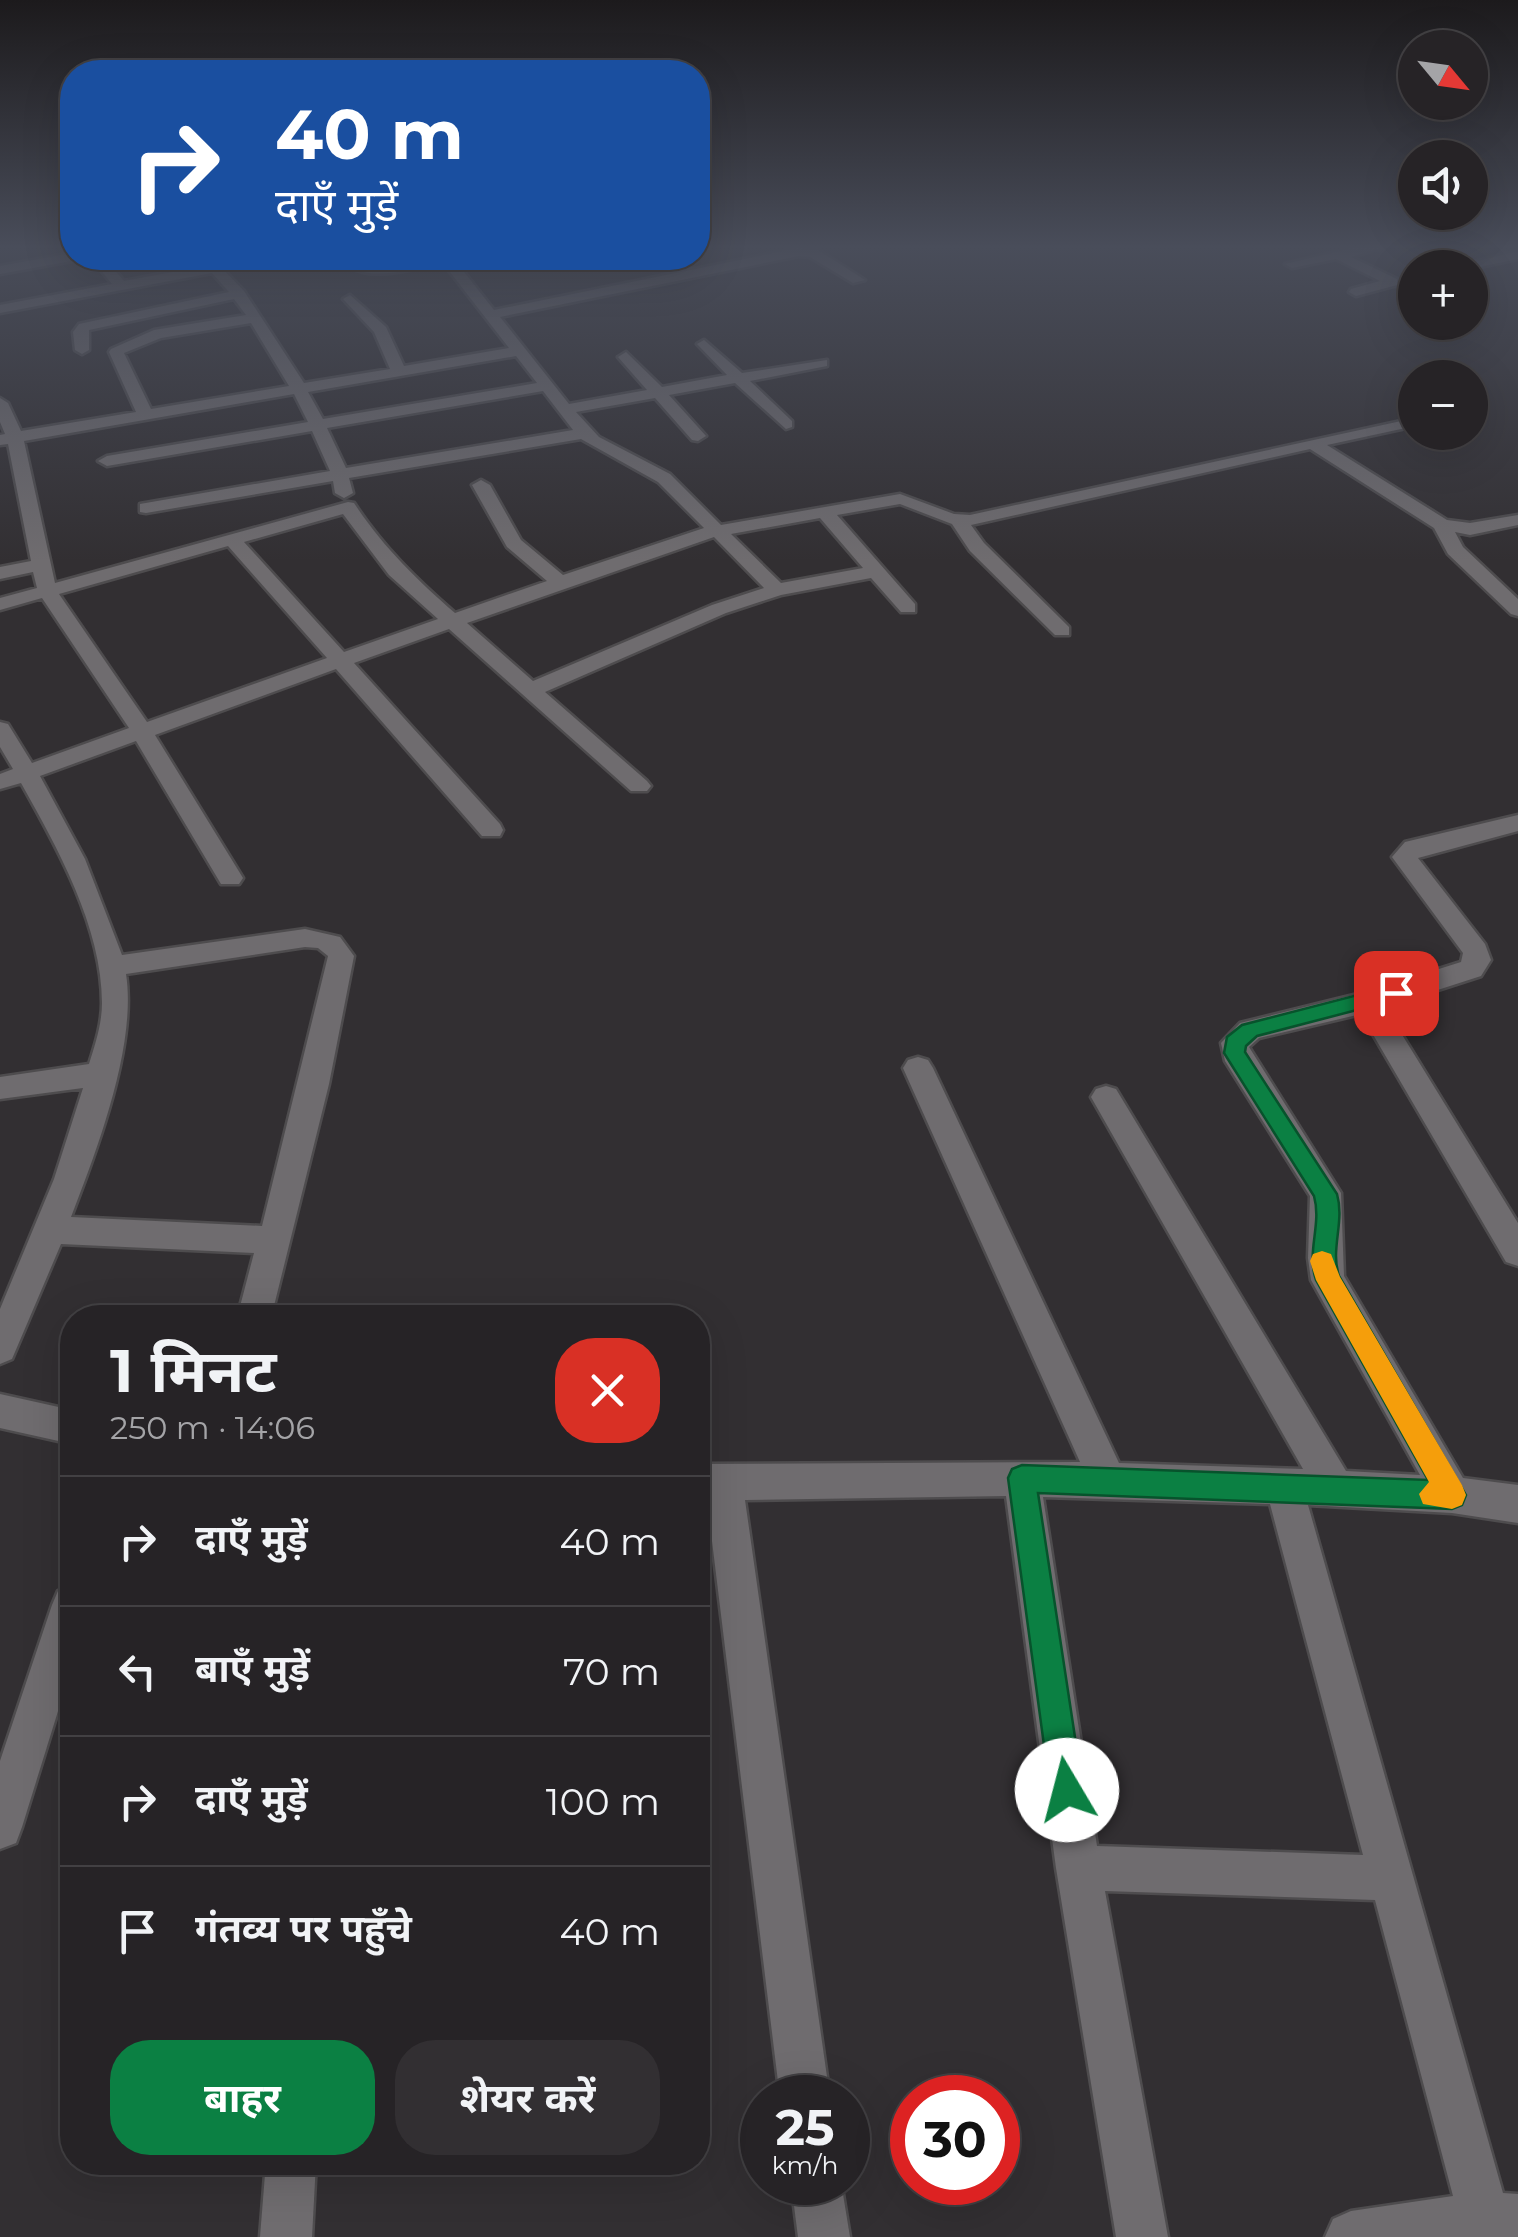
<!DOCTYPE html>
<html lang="hi">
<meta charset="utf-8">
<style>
body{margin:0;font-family:Montserrat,"Noto Sans Devanagari",sans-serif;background:#322f32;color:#f1f3f6;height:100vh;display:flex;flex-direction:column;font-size:38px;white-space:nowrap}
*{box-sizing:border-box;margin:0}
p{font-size:32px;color:#a4a4a7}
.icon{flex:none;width:55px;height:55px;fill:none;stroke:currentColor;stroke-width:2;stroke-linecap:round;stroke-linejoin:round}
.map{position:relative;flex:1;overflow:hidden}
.details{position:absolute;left:60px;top:1305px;width:650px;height:870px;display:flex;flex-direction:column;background:#262326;border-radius:40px;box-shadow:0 10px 40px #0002,0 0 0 2px #424043}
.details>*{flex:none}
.hud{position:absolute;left:60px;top:60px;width:650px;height:210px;border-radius:40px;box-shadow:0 10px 40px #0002,0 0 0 2px #424043;background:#1a4fa0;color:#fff;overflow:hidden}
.needle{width:65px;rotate:119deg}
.buttons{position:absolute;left:1398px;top:30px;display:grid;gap:20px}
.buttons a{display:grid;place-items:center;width:90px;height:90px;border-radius:50%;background:#262326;box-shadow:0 10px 40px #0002,0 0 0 2px #424043;font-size:50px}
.speed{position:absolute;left:740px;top:2075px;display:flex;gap:20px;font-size:50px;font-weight:700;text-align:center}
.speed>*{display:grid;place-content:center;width:130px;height:130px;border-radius:50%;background:#262326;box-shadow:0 10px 40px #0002,0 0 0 2px #424043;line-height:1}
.speed small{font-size:25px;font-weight:400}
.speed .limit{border:15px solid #d22;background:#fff;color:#111}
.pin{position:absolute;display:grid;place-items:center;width:85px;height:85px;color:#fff;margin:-42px;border-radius:20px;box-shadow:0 5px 15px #0006}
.me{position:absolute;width:110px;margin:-55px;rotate:352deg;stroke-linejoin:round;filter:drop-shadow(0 0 8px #0008)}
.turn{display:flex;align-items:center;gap:35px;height:210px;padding:0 50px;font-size:45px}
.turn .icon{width:130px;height:130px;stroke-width:2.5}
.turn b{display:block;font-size:70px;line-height:85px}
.round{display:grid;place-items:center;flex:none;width:105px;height:105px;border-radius:40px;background:#322f32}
.head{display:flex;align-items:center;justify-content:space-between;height:170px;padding:0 50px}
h1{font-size:60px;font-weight:700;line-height:75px}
.button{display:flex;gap:20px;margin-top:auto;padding:20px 50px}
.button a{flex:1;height:115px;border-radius:40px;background:#0b8043;color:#fff;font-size:40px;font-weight:700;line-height:115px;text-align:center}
.button a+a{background:#322f32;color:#f1f3f6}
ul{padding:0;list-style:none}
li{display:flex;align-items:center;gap:30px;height:130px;padding:0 50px;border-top:2px solid #424043}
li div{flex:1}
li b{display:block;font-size:38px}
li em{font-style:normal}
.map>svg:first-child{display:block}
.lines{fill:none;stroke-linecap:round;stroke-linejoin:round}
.minor-casing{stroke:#4e4c4e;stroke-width:5}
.minor{fill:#6f6c6f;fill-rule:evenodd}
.route{fill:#0b8043;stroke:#07532c;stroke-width:2.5}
.slow{fill:#f59e0b}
</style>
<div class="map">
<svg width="1518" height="2237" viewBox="0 0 1518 2237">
<rect width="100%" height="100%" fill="#322f32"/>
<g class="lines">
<defs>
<g id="minor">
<path d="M 798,248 L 818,250 L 865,280 L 853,283 L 810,257 L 799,256 L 500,317 L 569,404 L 647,390 L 618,357 L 626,352 L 662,387 L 727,375 L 697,344 L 704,340 L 742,373 L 827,360 L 827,366 L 750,381 L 792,421 L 792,427 L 786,429 L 735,383 L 669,395 L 706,436 L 698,441 L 692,440 L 655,398 L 576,412 L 599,437 L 670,474 L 721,525 L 900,494 L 954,514 L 970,515 L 1415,418 L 1415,426 L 1327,445 L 1447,520 L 1470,523 L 1518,515 L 1518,525 L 1470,535 L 1455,532 L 1463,547 L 1518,599 L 1518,616 L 1511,614 L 1448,554 L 1434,528 L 1310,449 L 971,525 L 984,543 L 1069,627 L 1069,635 L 1055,635 L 970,551 L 952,524 L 900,504 L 837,515 L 915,604 L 915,612 L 901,612 L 871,578 L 781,595 L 726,613 L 545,692 L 647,781 L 651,786 L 647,791 L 631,791 L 449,629 L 354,663 L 500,824 L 503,830 L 500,836 L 482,836 L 336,669 L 155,735 L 243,878 L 239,884 L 221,884 L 136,741 L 40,776 L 85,859 L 122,955 L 305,929 L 340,937 L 354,956 L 329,1084 L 271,1318 L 237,1318 L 254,1253 L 61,1244 L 12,1359 L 0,1364 L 0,1309 L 54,1179 L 83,1088 L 0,1099 L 0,1077 L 89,1064 C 95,1045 102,1024 102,1003 C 102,927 57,847 21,783 L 0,789 L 0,774 L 13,769 L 0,747 L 0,722 L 8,724 L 32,763 L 129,728 L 42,598 L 0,610 L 0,598 L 37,588 L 33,572 L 0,579 L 0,567 L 31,561 L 8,444 L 0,445 L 0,435 L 5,434 L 0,422 L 0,398 L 8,403 L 21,431 L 136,412 L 109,352 L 111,349 L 154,330 L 246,315 L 234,299 L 89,330 L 89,350 L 82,354 L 75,350 L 73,332 L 79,324 L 229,292 L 212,273 L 0,313 L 0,305 L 112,284 L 91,258 L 104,258 L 124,281 L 205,266 L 199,258 L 212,258 L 244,291 L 304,383 L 390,369 L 374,332 L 343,299 L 350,295 L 386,327 L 404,366 L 509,348 L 443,263 C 407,269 365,286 338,258 C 351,258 357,264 369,267 C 387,270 430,258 453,258 L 494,310 ZM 251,323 L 289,386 L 151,409 L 124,353 L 161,338 ZM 516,356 L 537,383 L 323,419 L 308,392 ZM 543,391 L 573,430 L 346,468 L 327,428 ZM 294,394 L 308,422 L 107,456 L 98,461 L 107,466 L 312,431 L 330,471 L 140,504 L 140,512 L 146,513 L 333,481 L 335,493 L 344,498 L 353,493 L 349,478 L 581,439 L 658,482 L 704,528 L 563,575 L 521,540 L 490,485 L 481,480 L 472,485 L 507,547 L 547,581 L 455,613 C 416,579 383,547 354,503 L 348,502 L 55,583 L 24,441 ZM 343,514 L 389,575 L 438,619 L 344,652 L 244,542 ZM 820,518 L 863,568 L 781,583 L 731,534 ZM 714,537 L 764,588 L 712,605 L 533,681 L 467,623 ZM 228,546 L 327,658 L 147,722 L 59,594 ZM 305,947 L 318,948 L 328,956 L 262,1226 L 71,1217 C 97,1150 137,1045 126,974 Z"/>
<path d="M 1353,248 L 1381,248 L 1351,257 L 1397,279 L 1397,285 L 1356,296 L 1349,292 L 1351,289 L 1380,281 L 1336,259 L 1292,268 L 1285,264 Z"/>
<path d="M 1518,251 L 1518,259 L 1470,269 L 1450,268 Z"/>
<path d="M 72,253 L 77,260 L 0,274 L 0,266 Z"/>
<path d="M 1518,815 L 1518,831 L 1418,858 L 1485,944 L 1491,960 L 1481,976 L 1385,1007 L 1518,1223 L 1518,1266 L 1506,1262 L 1361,1014 L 1259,1038 L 1249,1047 L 1341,1193 L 1344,1276 L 1463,1478 L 1518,1485 L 1518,1523 L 1452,1513 L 1308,1505 L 1503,2193 L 1518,2194 L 1518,2237 L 1325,2237 L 1333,2219 L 1351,2211 L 1453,2196 L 1375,1900 L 1105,1891 L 1168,2237 L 1116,2237 L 1056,1868 L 1006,1496 L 745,1500 L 830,2098 L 780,2098 L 707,1500 L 698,1500 L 698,1464 L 1080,1462 L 903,1068 L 908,1060 L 918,1057 L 928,1060 L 933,1068 L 1119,1463 L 1303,1469 L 1091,1097 L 1096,1089 L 1106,1086 L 1116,1089 L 1346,1471 L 1420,1475 L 1311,1280 L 1308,1258 L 1310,1196 L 1225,1061 L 1221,1043 L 1240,1023 L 1366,992 L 1461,962 L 1463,953 L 1392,857 L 1405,842 ZM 1043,1497 L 1270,1504 L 1363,1855 L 1097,1846 Z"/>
<path d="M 0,1394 L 72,1410 L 72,1444 L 0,1428 Z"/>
<path d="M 72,1585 L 72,1666 L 22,1827 L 16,1843 L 0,1849 L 0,1761 L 52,1605 L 58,1591 Z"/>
<path d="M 266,2162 L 316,2162 L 312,2237 L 260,2237 Z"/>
<path d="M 791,2182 L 841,2182 L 850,2237 L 798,2237 Z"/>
</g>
</defs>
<use href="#minor" class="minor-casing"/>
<use href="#minor" class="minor"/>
</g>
<linearGradient id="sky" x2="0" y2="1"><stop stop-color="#1c1a1c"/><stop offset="0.44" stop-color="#494d5a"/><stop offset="1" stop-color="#494d5a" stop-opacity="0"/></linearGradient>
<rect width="1518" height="561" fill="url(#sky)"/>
<path class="route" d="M 1396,985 L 1406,993 L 1403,998 L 1257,1036 L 1246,1046 L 1245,1052 L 1337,1194 C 1345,1222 1330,1249 1339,1276 L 1466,1495 L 1462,1505 L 1452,1509 L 1038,1493 L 1083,1790 L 1078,1802 L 1067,1807 L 1055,1802 L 1050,1790 L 1008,1478 L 1012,1469 L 1022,1465 L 1428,1480 L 1316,1280 C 1306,1252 1322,1225 1314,1196 L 1224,1053 L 1227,1037 L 1242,1025 Z"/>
<path class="slow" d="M 1322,1251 L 1331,1254 L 1340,1277 L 1462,1485 L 1466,1495 L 1462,1505 L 1452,1509 L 1423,1504 L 1419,1494 L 1429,1482 L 1316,1280 L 1310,1261 L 1313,1254 Z"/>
</svg>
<div class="buttons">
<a><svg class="needle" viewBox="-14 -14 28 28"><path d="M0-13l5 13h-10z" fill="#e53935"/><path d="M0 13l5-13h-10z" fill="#a4a4a7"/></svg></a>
<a><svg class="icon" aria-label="sound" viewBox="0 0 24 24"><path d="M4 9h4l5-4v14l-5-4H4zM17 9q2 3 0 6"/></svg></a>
<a>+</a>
<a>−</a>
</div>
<div class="speed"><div>25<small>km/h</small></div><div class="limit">30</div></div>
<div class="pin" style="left:1396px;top:993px;background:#d93025"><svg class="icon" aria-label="arrive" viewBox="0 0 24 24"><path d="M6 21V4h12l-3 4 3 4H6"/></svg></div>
<svg class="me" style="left:1067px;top:1790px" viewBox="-20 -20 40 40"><circle r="19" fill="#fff"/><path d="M0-13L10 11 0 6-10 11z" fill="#0b8043"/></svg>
<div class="hud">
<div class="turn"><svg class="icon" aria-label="right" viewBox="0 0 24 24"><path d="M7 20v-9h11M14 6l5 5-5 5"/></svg><div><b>40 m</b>दाएँ मुड़ें</div></div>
</div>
<section class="details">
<div class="head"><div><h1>1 मिनट</h1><p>250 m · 14:06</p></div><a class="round" style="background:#d93025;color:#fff"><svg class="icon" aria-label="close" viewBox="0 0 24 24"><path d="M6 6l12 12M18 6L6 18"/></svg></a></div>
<ul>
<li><svg class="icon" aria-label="right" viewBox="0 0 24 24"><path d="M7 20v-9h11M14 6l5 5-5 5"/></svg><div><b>दाएँ मुड़ें</b></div><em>40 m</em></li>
<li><svg class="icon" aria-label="left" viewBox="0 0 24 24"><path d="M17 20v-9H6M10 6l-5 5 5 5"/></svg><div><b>बाएँ मुड़ें</b></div><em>70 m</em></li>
<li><svg class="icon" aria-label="right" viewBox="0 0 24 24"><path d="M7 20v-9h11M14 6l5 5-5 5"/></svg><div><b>दाएँ मुड़ें</b></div><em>100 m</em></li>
<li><svg class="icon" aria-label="arrive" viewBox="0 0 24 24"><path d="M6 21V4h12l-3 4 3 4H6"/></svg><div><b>गंतव्य पर पहुँचे</b></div><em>40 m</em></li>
</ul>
<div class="button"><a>बाहर</a><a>शेयर करें</a></div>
</section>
</div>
